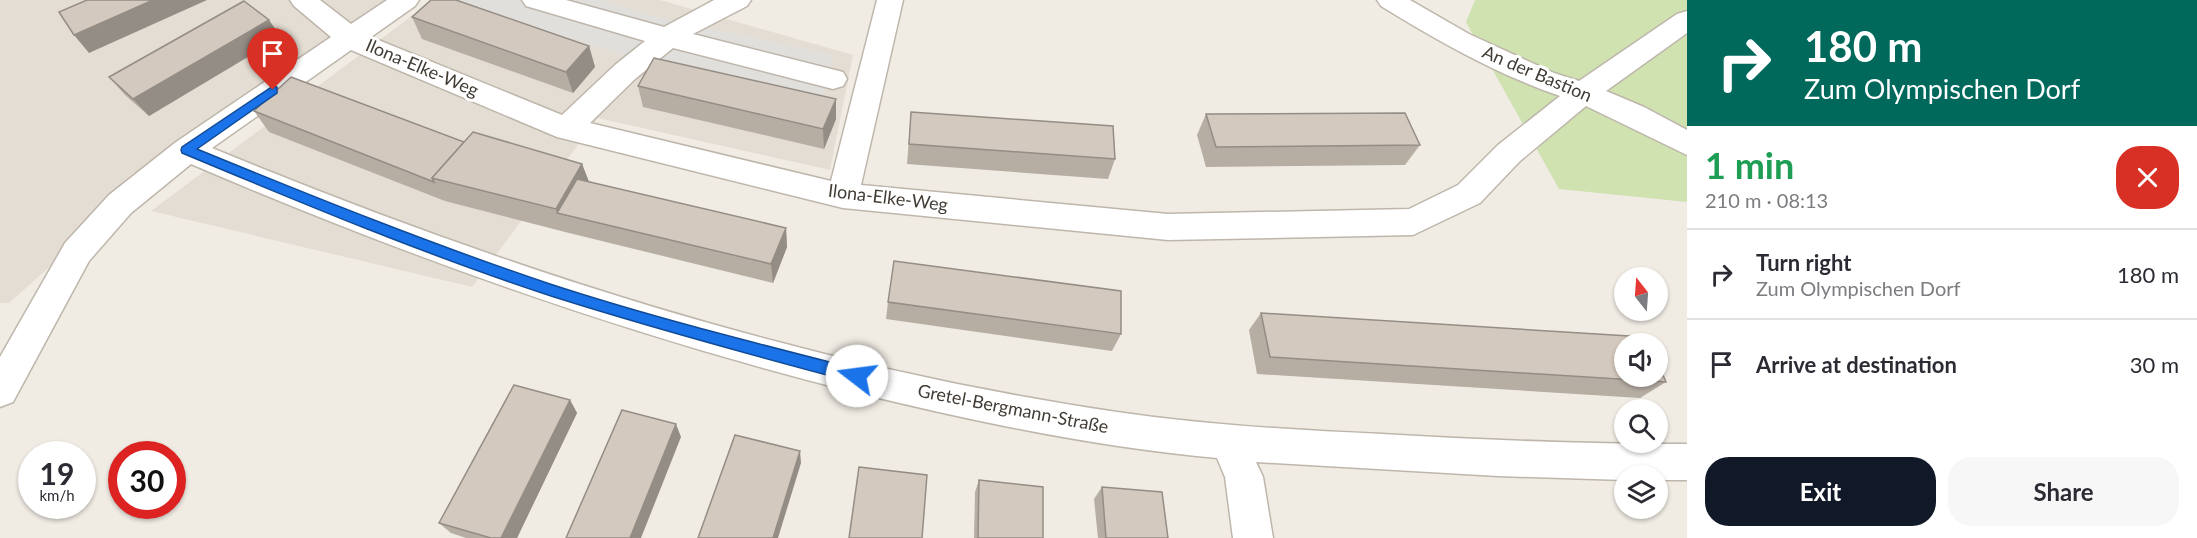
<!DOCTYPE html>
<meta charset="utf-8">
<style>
body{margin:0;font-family:Lato,sans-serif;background:#f7f7f7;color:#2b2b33;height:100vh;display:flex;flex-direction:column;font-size:22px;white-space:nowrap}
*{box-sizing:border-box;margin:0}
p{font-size:20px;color:#7c7c81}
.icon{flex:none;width:33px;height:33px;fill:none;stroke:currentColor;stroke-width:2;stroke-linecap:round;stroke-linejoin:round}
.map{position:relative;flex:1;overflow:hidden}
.details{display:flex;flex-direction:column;background:#fff;width:510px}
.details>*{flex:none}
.top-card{background:#00695c;color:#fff;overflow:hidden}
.needle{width:39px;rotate:343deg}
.buttons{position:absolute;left:1614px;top:267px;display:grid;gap:12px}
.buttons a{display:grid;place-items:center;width:54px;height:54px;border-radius:50%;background:#fff;box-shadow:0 2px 4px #0004;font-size:30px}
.speed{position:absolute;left:18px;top:441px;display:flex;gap:12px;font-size:30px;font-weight:700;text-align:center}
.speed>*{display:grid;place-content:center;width:78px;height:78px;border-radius:50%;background:#fff;box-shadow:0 2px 4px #0004;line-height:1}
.speed small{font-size:15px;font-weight:400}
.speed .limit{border:9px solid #d22;background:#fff;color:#111}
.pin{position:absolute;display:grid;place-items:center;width:51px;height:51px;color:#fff;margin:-62px -26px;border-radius:50% 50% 50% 0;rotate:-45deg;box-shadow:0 0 6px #0007}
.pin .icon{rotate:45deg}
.me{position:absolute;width:66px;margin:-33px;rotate:285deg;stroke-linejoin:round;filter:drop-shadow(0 0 4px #0008)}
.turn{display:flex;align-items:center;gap:21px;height:126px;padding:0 18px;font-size:27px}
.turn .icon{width:78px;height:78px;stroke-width:2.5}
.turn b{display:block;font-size:42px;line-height:51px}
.round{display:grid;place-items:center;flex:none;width:63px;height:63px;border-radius:24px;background:#f7f7f7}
.summary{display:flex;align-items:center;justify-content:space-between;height:102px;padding:0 18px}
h1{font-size:36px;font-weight:700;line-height:45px;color:#1e9e55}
.primary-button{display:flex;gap:12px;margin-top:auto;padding:12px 18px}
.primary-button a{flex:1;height:69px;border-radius:24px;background:#111827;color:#fff;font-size:24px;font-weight:700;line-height:69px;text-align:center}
.primary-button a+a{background:#f7f7f7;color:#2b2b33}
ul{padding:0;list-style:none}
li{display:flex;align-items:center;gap:18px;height:90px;padding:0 18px;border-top:2px solid #e1e1e2}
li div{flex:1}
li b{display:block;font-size:22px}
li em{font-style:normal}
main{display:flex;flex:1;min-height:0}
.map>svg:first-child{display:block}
.residential{fill:#e4ddd3}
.green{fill:#cfe2b0}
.parking{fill:#e1dfdc}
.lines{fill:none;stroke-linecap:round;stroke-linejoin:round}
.minor-casing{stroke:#beb6ab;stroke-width:3}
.minor{fill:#fff;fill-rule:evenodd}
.wall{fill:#b6ada3}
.shaded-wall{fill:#948d85}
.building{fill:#d4c9be;stroke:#948d85;stroke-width:1.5}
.route{fill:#1a73e8;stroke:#114b97;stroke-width:1.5}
.labels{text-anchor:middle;stroke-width:6;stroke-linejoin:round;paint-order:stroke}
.street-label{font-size:18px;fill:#423c35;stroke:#fff}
</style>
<main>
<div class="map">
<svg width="1687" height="538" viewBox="0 0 1687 538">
<rect width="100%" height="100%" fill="#f0ece4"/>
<g class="residential">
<path d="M 0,0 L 406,0 L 120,204 L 9,303 L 0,303 Z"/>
<path d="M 433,0 L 660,0 L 853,55 L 830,170 L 598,118 L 472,287 L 151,211 Z"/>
</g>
<path class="green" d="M 1475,0 L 1687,0 L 1687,202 L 1559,189 L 1466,22 Z"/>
<path class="parking" d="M 448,0 L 601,0 L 649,15 L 833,55 L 822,100 L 627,56 Z"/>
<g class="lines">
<defs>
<path id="minor" d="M 290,0 L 320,0 L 351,24 L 387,0 L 419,0 L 415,6 L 371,37 L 562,115 L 615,65 L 645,41 L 526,6 L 522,0 L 566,0 L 664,27 L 714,0 L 751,0 L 747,6 L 693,34 L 843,72 L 847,79 L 843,86 L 833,89 L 673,48 L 635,79 L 590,123 L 831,181 L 877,0 L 903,0 L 861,185 L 1168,214 L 1409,209 L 1458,185 L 1498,145 L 1560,96 C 1496,74 1438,41 1381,6 L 1377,0 L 1410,0 L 1469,34 L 1554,73 L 1579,81 L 1677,14 L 1687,11 L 1687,33 L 1606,91 L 1644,107 L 1687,130 L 1687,155 L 1586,106 L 1520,161 L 1480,203 L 1413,235 L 1168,240 L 843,208 L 557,137 L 351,50 L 212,148 C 502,268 805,366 1117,412 C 1205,425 1294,430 1382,434 C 1484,440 1585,444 1687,444 L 1687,480 L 1658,480 L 1658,476 L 1624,476 L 1624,480 L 1498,476 L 1256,462 L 1263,477 L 1273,538 L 1233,538 L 1225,477 L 1217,458 C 1096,447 976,422 858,393 C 629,336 408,257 191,164 L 131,213 L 89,261 L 13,402 L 0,407 L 0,357 L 65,243 L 109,195 L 176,142 L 331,37 L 294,6 Z"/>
</defs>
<use href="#minor" class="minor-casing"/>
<use href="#minor" class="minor"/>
</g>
<g class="wall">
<path d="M 412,17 L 589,46 L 595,67 L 573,93 L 422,39 Z"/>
<path d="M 281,37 L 149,116 L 125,95 L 109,77 Z"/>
<path d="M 638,86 L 836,119 L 824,149 L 643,107 Z"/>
<path d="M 254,111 L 464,142 L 582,164 L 589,182 L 786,228 L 787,247 L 773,283 L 565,232 L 445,201 L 269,132 Z"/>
<path d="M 911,112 L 1115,159 L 1108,179 L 907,164 Z"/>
<path d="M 1206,114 L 1420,145 L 1405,165 L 1206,167 L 1197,135 Z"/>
<path d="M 888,302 L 1121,334 L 1112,351 L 886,319 Z"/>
<path d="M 1261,313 L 1666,382 L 1640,398 L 1257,374 L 1249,330 Z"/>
<path d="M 570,400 L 577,413 L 517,538 L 466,538 L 451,533 L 439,523 Z"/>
<path d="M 979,480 L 1043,538 L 974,538 L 975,492 Z"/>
<path d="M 1102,487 L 1168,538 L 1098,538 L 1094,499 Z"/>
</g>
<g class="shaded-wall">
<path d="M 153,0 L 207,0 L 89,53 L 74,35 Z"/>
<path d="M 269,20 L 281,37 L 149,116 L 133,99 Z"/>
<path d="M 589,46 L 595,67 L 573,93 L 566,72 Z"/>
<path d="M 836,99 L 836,119 L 824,149 L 823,129 Z"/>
<path d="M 582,164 L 591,187 L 557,213 L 556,209 Z"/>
<path d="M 786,228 L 787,247 L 773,283 L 771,264 Z"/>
<path d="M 570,400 L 577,413 L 517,538 L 501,538 Z"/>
<path d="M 676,424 L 681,437 L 641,538 L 630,538 Z"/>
<path d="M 800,451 L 801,463 L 778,538 L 773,538 Z"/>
</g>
<g class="building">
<path d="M 87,0 L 153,0 L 74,35 L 59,12 Z"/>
<path d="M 431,0 L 456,0 L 589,46 L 566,72 L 412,17 Z"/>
<path d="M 244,1 L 269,20 L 133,99 L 109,77 Z"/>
<path d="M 654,58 L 836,99 L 823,129 L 638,86 Z"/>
<path d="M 291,77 L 464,142 L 432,178 L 434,182 L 254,111 Z"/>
<path d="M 911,112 L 1113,126 L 1115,159 L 909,144 Z"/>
<path d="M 1405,113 L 1420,145 L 1216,147 L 1206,114 Z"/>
<path d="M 473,132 L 582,164 L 556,209 L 432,178 Z"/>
<path d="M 577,179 L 786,228 L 771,264 L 557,213 Z"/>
<path d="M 894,261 L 1121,291 L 1121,334 L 888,302 Z"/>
<path d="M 1261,313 L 1645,337 L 1648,344 L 1624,344 L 1624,376 L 1658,376 L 1658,364 L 1666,382 L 1270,357 Z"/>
<path d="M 514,385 L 570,400 L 501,538 L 491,538 L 439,523 Z"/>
<path d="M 622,410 L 676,424 L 630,538 L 566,538 Z"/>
<path d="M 735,435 L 800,451 L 773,538 L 698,538 Z"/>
<path d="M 859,467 L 927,475 L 922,538 L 849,538 Z"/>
<path d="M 979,480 L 1043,487 L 1043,538 L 978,538 Z"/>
<path d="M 1102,487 L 1162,492 L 1168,538 L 1106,538 Z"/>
</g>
<path class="route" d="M 273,86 L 277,87 L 277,93 L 197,149 C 314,197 431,244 550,284 C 651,317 755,343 857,369 L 863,371 L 865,376 L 863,381 L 857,383 C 755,356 652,328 551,296 C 426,255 304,204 182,153 L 181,150 L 182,147 Z"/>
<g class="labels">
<g class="street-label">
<text transform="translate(422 68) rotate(23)" y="6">Ilona-Elke-Weg</text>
<text transform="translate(1537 74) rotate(23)" y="6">An der Bastion</text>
<text transform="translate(888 198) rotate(7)" y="6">Ilona-Elke-Weg</text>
<text transform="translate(1013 409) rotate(11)" y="6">Gretel-Bergmann-Straße</text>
</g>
</g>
</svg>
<div class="buttons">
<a><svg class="needle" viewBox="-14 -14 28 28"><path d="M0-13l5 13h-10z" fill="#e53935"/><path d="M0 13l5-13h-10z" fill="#7c7c81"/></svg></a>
<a><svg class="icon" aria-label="sound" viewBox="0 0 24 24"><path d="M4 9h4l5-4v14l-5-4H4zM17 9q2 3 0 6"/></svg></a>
<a><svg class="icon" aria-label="search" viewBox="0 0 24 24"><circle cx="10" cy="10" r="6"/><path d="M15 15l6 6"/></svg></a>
<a><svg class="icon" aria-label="layers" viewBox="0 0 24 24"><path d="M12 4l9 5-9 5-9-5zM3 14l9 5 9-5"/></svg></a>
</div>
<div class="speed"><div>19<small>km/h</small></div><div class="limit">30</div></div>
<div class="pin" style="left:273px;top:90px;background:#d93025"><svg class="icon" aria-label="arrive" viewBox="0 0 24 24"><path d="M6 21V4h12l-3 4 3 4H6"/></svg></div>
<svg class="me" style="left:857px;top:376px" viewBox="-20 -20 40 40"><circle r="19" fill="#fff"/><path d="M0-13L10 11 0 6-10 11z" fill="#1a73e8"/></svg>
</div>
<section class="details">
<div class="top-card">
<div class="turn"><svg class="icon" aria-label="right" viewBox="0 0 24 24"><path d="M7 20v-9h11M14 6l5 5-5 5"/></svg><div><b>180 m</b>Zum Olympischen Dorf</div></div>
</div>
<div class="summary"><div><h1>1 min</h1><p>210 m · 08:13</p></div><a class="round" style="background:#d93025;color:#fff"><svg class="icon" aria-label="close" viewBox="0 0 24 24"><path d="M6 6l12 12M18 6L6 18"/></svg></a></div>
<ul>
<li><svg class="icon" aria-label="right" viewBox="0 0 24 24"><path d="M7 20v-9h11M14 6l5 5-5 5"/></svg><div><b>Turn right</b><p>Zum Olympischen Dorf</p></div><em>180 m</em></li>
<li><svg class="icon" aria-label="arrive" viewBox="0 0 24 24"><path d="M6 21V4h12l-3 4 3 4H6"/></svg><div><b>Arrive at destination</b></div><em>30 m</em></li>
</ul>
<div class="primary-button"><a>Exit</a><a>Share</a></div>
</section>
</main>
